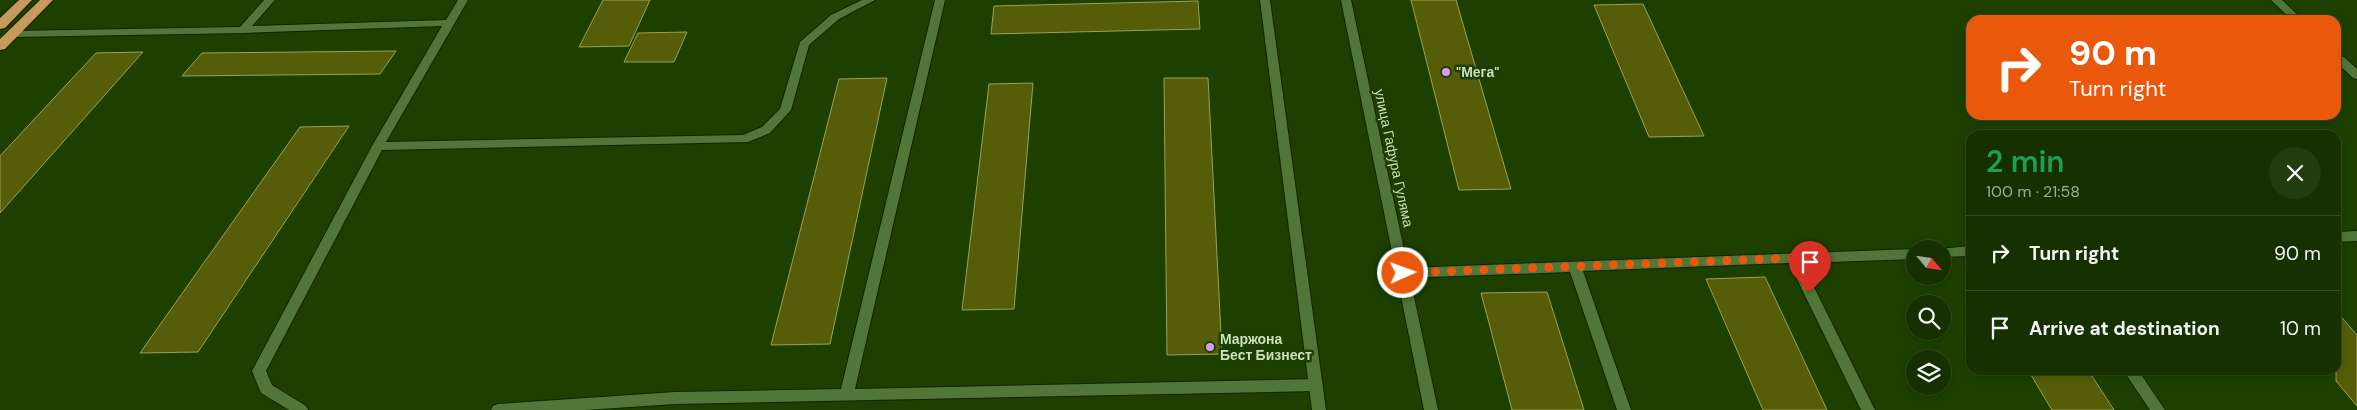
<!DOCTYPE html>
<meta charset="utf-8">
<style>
body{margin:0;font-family:"DM Sans",sans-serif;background:#233c0f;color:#f1f3f6;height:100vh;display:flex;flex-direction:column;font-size:19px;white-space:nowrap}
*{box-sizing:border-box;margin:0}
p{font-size:16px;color:#9ea999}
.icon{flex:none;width:28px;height:28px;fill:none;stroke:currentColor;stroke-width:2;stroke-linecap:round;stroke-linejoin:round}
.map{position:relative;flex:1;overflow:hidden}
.drawer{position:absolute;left:1966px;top:130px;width:375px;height:245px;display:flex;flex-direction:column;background:#163000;border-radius:15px;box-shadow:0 2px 8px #0003,0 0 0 1px #354b22}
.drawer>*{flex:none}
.top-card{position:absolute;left:1966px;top:15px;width:375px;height:105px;border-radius:15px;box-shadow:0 2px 8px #0003,0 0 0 1px #354b22;background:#ea580c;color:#fff;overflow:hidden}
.needle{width:32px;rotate:119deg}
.fabs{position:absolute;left:1906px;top:240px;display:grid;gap:10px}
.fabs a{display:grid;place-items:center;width:45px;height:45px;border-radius:50%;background:#163000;box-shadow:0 2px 8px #0003,0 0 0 1px #354b22;font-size:25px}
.pin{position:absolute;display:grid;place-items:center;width:42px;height:42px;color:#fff;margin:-51px -21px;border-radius:50% 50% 50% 0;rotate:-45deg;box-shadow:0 0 5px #0007}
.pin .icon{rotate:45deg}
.me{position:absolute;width:55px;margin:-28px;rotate:88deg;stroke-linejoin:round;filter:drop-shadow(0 0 4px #0008)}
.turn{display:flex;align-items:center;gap:18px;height:105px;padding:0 20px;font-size:22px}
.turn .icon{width:65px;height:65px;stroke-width:2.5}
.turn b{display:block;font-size:35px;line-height:42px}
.round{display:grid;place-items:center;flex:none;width:52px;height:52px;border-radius:26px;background:#233c0f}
.headline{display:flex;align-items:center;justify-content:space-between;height:85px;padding:0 20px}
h1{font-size:30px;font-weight:600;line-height:38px;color:#1e9e55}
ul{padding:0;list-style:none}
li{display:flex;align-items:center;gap:15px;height:75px;padding:0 20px;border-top:1px solid #354b22}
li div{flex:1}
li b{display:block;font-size:19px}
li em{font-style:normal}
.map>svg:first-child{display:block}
.building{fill:#565d08;stroke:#99a257}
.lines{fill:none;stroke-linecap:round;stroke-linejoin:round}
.lane-casing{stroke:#102304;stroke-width:2}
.street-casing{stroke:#102304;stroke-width:2}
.highway-casing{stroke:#102304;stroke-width:2}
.lane{fill:#507638;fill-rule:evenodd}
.street{fill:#507638;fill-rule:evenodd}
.highway{fill:#c79a5b;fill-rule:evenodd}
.route{stroke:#ea580c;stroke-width:9;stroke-dasharray:0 16.2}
.poi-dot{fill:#da9af7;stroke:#1d4000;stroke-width:2}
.labels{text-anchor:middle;stroke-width:5;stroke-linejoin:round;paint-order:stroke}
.poi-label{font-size:14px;font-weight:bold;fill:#cadfbf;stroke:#1d4000;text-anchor:start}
.street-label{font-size:14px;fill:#cadfbf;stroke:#1d4000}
</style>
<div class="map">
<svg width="2357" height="410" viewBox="0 0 2357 410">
<rect width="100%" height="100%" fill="#1d4000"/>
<g class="building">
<path d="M 603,0 L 650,0 L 629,46 L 579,47 Z"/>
<path d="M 1411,0 L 1456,0 L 1511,189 L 1459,190 Z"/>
<path d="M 1198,1 L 1200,29 L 991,34 L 994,6 Z"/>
<path d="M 1643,4 L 1704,136 L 1649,137 L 1594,5 Z"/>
<path d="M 687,32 L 674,62 L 624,62 L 638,33 Z"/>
<path d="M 396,51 L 380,74 L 182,76 L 202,53 Z"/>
<path d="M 143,52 L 0,213 L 0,156 L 96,53 Z"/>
<path d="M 887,78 L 830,344 L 771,345 L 839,79 Z"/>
<path d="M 1164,78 L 1208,78 L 1222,354 L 1167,355 Z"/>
<path d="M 1033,83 L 1014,309 L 962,310 L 989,84 Z"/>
<path d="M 349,126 L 198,352 L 140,353 L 300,127 Z"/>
<path d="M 1765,277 L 1827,410 L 1763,410 L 1706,279 Z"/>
<path d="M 1547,292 L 1584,410 L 1512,410 L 1481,293 Z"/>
<path d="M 2336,311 L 2357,335 L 2357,406 L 2336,381 Z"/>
<path d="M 2028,370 L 2088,370 L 2114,410 L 2052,410 Z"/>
</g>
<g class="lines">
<defs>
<g id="lane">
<path d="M 264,0 L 275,0 L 252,26 L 446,20 L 458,0 L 468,0 L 386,142 L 743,135 L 762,127 L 780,109 L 800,42 L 831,15 L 862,0 L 875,0 L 839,19 L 809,45 L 791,110 L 770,133 L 748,142 L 382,150 L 266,371 L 272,385 L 306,406 L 308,410 L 289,410 L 261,393 L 252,371 L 372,146 L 442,26 L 243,33 L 13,37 L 8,34 L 13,31 L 240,27 Z"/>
<path d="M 935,0 L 945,0 L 855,389 L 1316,379 L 1321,381 L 1323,385 L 1321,389 L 1316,391 L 675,404 L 585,410 L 491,410 L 493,406 L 498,404 L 675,392 L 841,389 Z"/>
<path d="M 2271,0 L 2282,0 L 2303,20 L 2292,20 Z"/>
<path d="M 2340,56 L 2344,57 L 2357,69 L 2357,79 L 2353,78 L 2336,62 L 2336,57 Z"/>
<path d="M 2357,231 L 2357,241 L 2336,242 L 2336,232 Z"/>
<path d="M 1971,246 L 1971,256 L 1942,257 L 1942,249 L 1937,249 Z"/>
<path d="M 1915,249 L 1915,259 L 1802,263 L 1875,410 L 1861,410 L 1789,263 L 1583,271 L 1631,410 L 1617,410 L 1570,272 L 1403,278 L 1398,276 L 1396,273 L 1398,270 L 1403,268 Z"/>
<path d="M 2123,370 L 2138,370 L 2165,410 L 2150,410 Z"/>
</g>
<g id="street">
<path d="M 1260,0 L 1270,0 L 1326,410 L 1312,410 Z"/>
<path d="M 1341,0 L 1351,0 L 1438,410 L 1424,410 Z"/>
</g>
<g id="highway">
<path d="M 19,0 L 32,0 L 5,28 L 0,29 L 0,18 Z"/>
<path d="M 40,0 L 53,0 L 5,49 L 0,50 L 0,39 Z"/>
</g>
</defs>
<use href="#lane" class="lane-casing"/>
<use href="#street" class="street-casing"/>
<use href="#highway" class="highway-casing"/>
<use href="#lane" class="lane"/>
<use href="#street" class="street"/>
<use href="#highway" class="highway"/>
</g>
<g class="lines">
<path class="route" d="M 1403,273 L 1793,258 L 1810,292"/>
</g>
<g class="poi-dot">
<circle cx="1446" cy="72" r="5"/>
<circle cx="1210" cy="347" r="5"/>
</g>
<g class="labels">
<g class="poi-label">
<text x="1456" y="77">"Мега"</text>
<text x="1220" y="344">Маржона<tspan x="1220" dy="16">Бест Бизнест</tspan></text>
</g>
<g class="street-label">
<text transform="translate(1394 158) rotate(78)" y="5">улица Гафура Гуляма</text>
</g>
</g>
</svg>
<div class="fabs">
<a><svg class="needle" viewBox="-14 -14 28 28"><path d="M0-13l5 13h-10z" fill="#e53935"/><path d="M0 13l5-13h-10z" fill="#9ea999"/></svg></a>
<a><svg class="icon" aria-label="search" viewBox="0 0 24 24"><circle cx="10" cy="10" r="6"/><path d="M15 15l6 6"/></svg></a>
<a><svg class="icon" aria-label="layers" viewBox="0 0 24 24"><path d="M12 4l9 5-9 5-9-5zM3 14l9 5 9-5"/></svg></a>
</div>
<div class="pin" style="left:1810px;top:292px;background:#d93025"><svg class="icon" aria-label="arrive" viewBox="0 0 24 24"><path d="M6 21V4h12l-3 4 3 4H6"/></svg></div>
<svg class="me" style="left:1403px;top:273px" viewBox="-20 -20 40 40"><circle r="17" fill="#ea580c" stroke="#fff" stroke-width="3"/><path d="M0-11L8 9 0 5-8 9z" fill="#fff"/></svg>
<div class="top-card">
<div class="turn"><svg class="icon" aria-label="right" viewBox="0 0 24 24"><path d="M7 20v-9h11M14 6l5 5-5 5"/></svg><div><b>90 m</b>Turn right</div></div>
</div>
<section class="drawer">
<div class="headline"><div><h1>2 min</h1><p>100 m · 21:58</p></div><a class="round"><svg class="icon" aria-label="close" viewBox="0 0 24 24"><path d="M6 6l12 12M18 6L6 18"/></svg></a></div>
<ul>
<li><svg class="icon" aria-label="right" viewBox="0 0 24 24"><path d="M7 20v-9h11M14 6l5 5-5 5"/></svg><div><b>Turn right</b></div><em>90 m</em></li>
<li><svg class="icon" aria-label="arrive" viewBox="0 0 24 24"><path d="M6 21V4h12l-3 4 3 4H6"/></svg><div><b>Arrive at destination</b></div><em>10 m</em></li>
</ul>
</section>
</div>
